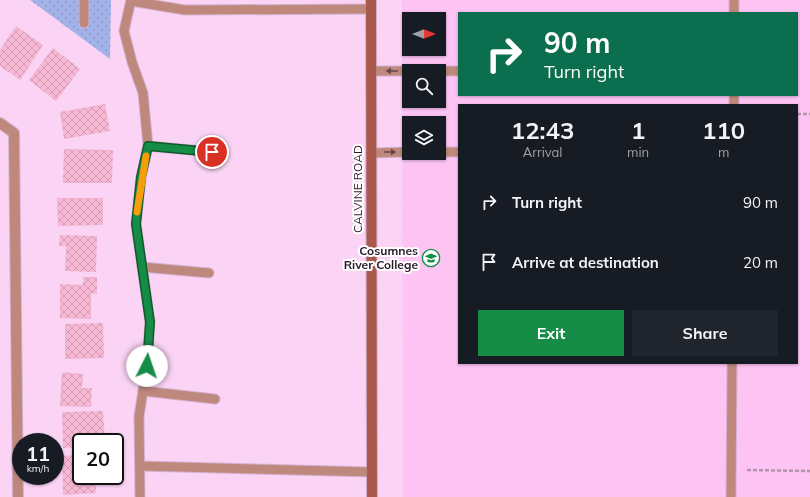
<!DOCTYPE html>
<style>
body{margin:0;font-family:Mulish,sans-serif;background:#20242c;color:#f1f3f6;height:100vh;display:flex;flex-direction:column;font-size:15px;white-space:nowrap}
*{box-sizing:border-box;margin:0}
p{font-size:13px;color:#9ea1a6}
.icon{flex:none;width:22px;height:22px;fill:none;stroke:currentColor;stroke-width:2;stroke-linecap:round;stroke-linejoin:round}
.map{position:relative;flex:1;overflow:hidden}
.sheet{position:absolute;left:458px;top:104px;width:340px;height:260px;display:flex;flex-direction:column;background:#171b24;border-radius:0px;box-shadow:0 1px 3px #0004}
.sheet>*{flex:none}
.guide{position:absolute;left:458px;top:12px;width:340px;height:84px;border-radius:0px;box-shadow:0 1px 3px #0004;background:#0b6e4f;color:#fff;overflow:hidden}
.needle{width:26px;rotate:90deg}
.fabs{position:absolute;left:402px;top:12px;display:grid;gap:8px}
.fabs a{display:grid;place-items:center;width:44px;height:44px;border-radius:0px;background:#171b24;box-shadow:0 1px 3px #0004;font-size:20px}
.speed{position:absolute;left:12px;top:433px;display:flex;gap:8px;font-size:20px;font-weight:700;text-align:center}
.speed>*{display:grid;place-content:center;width:52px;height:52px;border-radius:50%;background:#171b24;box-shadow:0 1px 3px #0004;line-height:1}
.speed small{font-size:10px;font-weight:400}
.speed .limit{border:2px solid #111;border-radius:6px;background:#fff;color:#111}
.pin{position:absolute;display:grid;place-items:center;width:34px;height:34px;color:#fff;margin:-17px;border:2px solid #fff;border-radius:50%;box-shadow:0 1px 4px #0007}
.me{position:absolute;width:44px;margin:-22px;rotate:4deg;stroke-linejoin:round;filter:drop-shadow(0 0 3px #0008)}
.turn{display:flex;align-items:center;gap:14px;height:84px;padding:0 20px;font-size:18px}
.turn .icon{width:52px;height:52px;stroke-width:2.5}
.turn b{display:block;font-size:28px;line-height:34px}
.eta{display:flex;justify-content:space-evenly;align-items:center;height:68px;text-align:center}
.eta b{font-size:24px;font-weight:700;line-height:28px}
.button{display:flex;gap:8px;margin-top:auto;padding:8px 20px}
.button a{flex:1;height:46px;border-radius:0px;background:#168d47;color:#fff;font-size:16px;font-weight:700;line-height:46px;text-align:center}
.button a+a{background:#20242c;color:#f1f3f6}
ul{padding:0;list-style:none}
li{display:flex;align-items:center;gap:12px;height:60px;padding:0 20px}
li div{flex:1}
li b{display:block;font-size:15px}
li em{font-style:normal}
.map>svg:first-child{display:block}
.built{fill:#fcc3f3;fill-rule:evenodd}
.grass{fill:url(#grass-dots)}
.building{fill:url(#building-cross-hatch)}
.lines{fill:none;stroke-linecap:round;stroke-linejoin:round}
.lane-casing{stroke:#d5b1d0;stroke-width:11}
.street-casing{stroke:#d5b1d0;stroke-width:12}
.secondary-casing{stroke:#d5b1d0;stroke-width:12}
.path{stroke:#b393af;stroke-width:2.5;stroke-dasharray:4 2;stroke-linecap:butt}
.lane{stroke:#bf887d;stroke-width:9}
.street{stroke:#bf887d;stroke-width:10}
.secondary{stroke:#a95a4c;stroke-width:10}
.oneway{fill:#654549}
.route-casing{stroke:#0e5c2e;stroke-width:10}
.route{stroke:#168d47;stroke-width:7}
.slow{stroke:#f59e0b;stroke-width:7}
.labels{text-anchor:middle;stroke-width:4;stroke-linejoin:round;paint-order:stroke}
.street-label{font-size:12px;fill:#291827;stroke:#fff}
.poi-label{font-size:12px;font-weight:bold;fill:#291827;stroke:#fff;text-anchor:end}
</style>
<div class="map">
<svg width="810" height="497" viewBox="0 0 810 497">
<defs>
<pattern id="grass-dots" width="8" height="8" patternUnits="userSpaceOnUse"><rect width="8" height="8" fill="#a3b3e9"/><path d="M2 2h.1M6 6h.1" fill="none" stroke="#8c99c8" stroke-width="1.8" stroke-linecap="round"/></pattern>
<pattern id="building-cross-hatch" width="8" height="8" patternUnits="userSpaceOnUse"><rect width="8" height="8" fill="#f6b8d3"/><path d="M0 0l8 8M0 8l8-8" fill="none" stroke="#d39db5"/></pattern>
</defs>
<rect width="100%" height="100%" fill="#fbd3f5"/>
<path class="built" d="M 402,0 L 810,0 L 810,497 L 403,497 ZM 459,13 L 797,13 L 797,95 L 459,95 ZM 409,19 L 439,19 L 439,49 L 409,49 ZM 409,71 L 439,71 L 439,101 L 409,101 ZM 459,105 L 797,105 L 797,363 L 459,363 ZM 409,123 L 439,123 L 439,153 L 409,153 Z"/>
<path class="grass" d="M 30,0 L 111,0 L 110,59 Z"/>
<g class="building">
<path d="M 16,26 L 43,45 L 20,80 L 0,66 L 0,50 Z"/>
<path d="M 53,48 L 80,69 L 56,101 L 29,80 Z"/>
<path d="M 105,104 L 110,131 L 64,139 L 60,112 Z"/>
<path d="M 64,149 L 113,150 L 112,183 L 63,183 Z"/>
<path d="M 57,198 L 103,198 L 103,225 L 58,226 Z"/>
<path d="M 60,235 L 97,236 L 96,272 L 65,271 L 66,246 L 59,246 Z"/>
<path d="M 83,277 L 97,277 L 97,294 L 91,293 L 91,319 L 60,318 L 60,284 L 83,285 Z"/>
<path d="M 103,323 L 104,358 L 65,359 L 65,324 Z"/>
<path d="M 62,372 L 83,374 L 82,388 L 92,388 L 91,407 L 60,406 Z"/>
<path d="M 103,411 L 105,442 L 81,442 L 81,447 L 63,448 L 62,412 Z"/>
<path d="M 81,455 L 81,476 L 95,476 L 96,493 L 63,495 L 62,456 Z"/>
</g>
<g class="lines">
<defs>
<g id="lane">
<path d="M 131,0 L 124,31 L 132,62 L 143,93 L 148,146 L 141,177 L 136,224 L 150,322 L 147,366 L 139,416 L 140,497"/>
<path d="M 131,1 L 185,10 L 371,9"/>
<path d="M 734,13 L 734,0"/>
<path d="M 84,23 L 84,0"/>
<path d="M 371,71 L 459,71"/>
<path d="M 734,105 L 734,95"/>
<path d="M 148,146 L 212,152"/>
<path d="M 439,152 L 459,152"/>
<path d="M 371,153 L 409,152"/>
<path d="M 142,267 L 209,273"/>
<path d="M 143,391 L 215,399"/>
<path d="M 140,466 L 372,472"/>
<path d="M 731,497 L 732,363"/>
</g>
<path id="street" d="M 0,123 L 14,133 L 18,497"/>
<path id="secondary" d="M 371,0 L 372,497"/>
</defs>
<use href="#lane" class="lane-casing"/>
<use href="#street" class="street-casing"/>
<use href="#secondary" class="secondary-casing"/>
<g class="path">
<path d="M 797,114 L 810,114"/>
<path d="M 747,470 L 810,471"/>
</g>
<use href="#lane" class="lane"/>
<use href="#street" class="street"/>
<use href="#secondary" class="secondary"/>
</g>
<defs><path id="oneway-solid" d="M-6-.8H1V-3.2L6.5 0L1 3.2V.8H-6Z"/></defs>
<g class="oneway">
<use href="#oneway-solid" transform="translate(392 71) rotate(180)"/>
<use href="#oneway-solid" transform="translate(390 152)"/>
</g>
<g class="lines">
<defs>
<path id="route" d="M 147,366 L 150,322 L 136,224 L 141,177 L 148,146 L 212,152"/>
</defs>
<use href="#route" class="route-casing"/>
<use href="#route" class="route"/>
<path class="slow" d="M 137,212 L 146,156"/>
</g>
<defs>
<symbol id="university-ring" viewBox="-11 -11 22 22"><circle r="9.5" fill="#fff" stroke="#168d47" stroke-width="1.5"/><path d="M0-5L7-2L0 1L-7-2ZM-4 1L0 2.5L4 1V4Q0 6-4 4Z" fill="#168d47"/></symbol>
</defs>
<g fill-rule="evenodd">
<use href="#university-ring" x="421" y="248" width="20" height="20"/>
</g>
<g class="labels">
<g class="street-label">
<text transform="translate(358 189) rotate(-90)" y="4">CALVINE ROAD</text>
</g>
<g class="poi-label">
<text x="418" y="255">Cosumnes<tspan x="418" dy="14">River College</tspan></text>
</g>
</g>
</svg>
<div class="fabs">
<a><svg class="needle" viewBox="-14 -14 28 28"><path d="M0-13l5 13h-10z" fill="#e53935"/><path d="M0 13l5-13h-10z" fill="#9ea1a6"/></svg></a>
<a><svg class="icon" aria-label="search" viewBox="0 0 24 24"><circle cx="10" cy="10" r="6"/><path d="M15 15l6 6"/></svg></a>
<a><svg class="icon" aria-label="layers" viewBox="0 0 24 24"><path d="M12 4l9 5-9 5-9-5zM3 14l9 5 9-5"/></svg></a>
</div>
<div class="speed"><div>11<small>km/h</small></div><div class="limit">20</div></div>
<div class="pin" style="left:212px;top:152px;background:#d93025"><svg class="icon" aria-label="arrive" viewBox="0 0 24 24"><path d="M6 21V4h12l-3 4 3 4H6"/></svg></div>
<svg class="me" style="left:147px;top:366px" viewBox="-20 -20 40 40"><circle r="19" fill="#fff"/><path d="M0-13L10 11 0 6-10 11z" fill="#168d47"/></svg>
<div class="guide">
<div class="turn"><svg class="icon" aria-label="right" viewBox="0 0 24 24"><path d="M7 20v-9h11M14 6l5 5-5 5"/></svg><div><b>90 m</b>Turn right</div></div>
</div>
<section class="sheet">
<div class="eta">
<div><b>12:43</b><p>Arrival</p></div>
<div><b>1</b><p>min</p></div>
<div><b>110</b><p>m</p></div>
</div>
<ul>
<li><svg class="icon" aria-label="right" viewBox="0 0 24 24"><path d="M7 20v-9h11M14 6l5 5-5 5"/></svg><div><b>Turn right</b></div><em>90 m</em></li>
<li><svg class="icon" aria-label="arrive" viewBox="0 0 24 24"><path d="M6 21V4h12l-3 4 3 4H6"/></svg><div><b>Arrive at destination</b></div><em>20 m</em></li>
</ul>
<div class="button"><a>Exit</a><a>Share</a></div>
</section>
</div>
